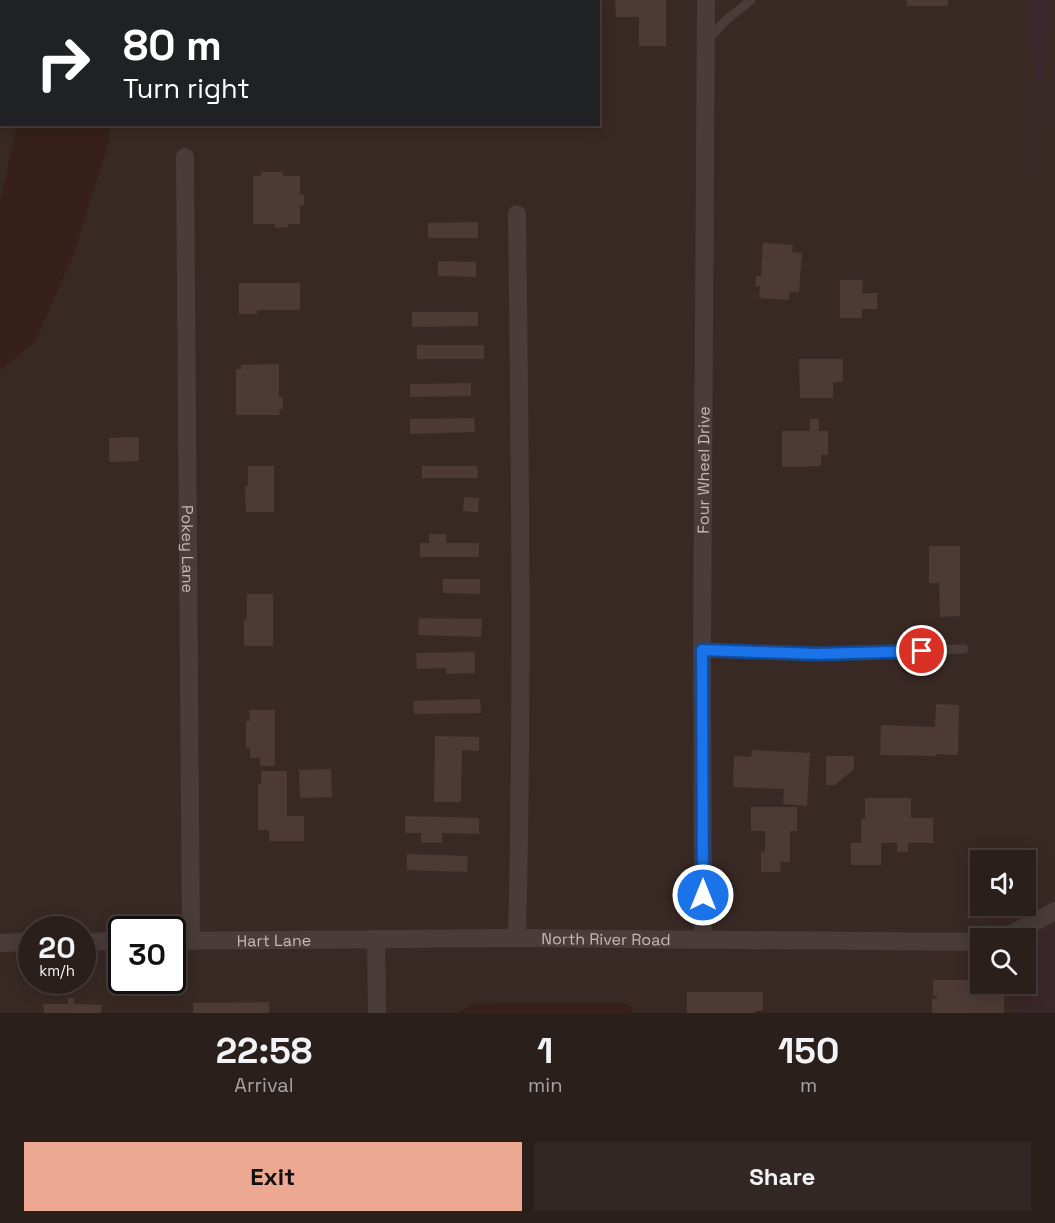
<!DOCTYPE html>
<style>
body{margin:0;font-family:"Space Grotesk",sans-serif;background:#332725;color:#f1f3f6;height:100vh;display:flex;flex-direction:column;font-size:22px;white-space:nowrap}
*{box-sizing:border-box;margin:0}
p{font-size:20px;color:#a6a2a3}
.icon{flex:none;width:33px;height:33px;fill:none;stroke:currentColor;stroke-width:2;stroke-linecap:round;stroke-linejoin:round}
.map{position:relative;height:1013px;overflow:hidden}
.sheet{display:flex;flex-direction:column;background:#2b1f1c;flex:1}
.sheet>*{flex:none}
.guide{position:absolute;left:0px;top:0px;width:600px;height:126px;box-shadow:0 3px 15px #0003,0 0 0 2px #473d3b;background:#202124;color:#fff;overflow:hidden}
.controls{position:absolute;left:970px;top:850px;display:grid;gap:12px}
.controls a{display:grid;place-items:center;width:66px;height:66px;border-radius:0px;background:#2b1f1c;box-shadow:0 3px 15px #0003,0 0 0 2px #473d3b;font-size:30px}
.speed{position:absolute;left:18px;top:916px;display:flex;gap:12px;font-size:30px;font-weight:700;text-align:center}
.speed>*{display:grid;place-content:center;width:78px;height:78px;border-radius:50%;background:#2b1f1c;box-shadow:0 3px 15px #0003,0 0 0 2px #473d3b;line-height:1}
.speed small{font-size:15px;font-weight:400}
.speed .limit{border:3px solid #111;border-radius:9px;background:#fff;color:#111}
.pin{position:absolute;display:grid;place-items:center;width:51px;height:51px;color:#fff;margin:-26px;border:3px solid #fff;border-radius:50%;box-shadow:0 2px 6px #0007}
.me{position:absolute;width:66px;margin:-33px;rotate:0deg;stroke-linejoin:round;filter:drop-shadow(0 0 4px #0008)}
.turn{display:flex;align-items:center;gap:21px;height:126px;padding:0 24px;font-size:27px}
.turn .icon{width:78px;height:78px;stroke-width:2.5}
.turn b{display:block;font-size:42px;line-height:51px}
.eta{display:flex;justify-content:space-evenly;align-items:center;height:102px;text-align:center}
.eta b{font-size:36px;font-weight:700;line-height:42px}
.primary-button{display:flex;gap:12px;margin-top:auto;padding:12px 24px}
.primary-button a{flex:1;height:69px;border-radius:0px;background:#eda891;color:#111;font-size:24px;font-weight:700;line-height:69px;text-align:center}
.primary-button a+a{background:#332725;color:#f1f3f6}
.map>svg:first-child{display:block}
.green{fill:#3a272b}
.water{fill:#362019}
.building{fill:#4d3a34}
.lines{fill:none;stroke-linecap:round;stroke-linejoin:round}
.lane{stroke:#4a3c38;stroke-width:9}
.street{stroke:#4a3c38;stroke-width:18}
.route-casing{stroke:#114b97;stroke-width:15}
.route{stroke:#1a73e8;stroke-width:10}
.labels{text-anchor:middle;stroke-width:6;stroke-linejoin:round;paint-order:stroke}
.street-label{font-size:16px;fill:#c5b8b4;stroke:#2e211d}
</style>
<div class="map">
<svg width="1055" height="1013" viewBox="0 0 1055 1013">
<rect width="100%" height="100%" fill="#392925"/>
<g class="green">
<path d="M 1027,0 L 1050,0 L 1036,187 L 1038,103 Z"/>
<path d="M 1055,925 L 1055,1013 L 1020,1013 L 1018,984 L 1026,984 L 1026,940 Z"/>
</g>
<g class="water">
<path d="M 17,125 L 111,125 L 108,145 L 73,256 L 35,342 L 0,370 L 0,203 Z"/>
<path d="M 503,1003 L 625,1003 L 631,1007 L 632,1013 L 457,1013 L 473,1004 Z"/>
</g>
<g class="building">
<path d="M 615,0 L 666,0 L 666,46 L 639,46 L 639,17 L 616,17 Z"/>
<rect x="907" y="0" width="41" height="6"/>
<path d="M 261,172 L 283,172 L 283,176 L 300,176 L 300,195 L 304,195 L 304,205 L 300,205 L 300,224 L 288,224 L 289,227 L 275,228 L 275,224 L 253,224 L 253,176 L 261,176 Z"/>
<path d="M 478,222 L 478,238 L 428,238 L 428,223 Z"/>
<path d="M 763,243 L 793,245 L 792,252 L 802,253 L 799,292 L 789,292 L 789,300 L 759,298 L 760,286 L 755,286 L 756,276 L 761,276 Z"/>
<path d="M 438,261 L 476,262 L 476,277 L 438,276 Z"/>
<path d="M 840,280 L 863,280 L 862,293 L 877,293 L 877,309 L 862,309 L 862,318 L 840,318 Z"/>
<path d="M 239,283 L 300,283 L 300,310 L 257,310 L 257,314 L 239,314 Z"/>
<path d="M 412,312 L 478,312 L 478,326 L 412,327 Z"/>
<rect x="417" y="345" width="67" height="14"/>
<path d="M 799,359 L 843,359 L 843,382 L 833,382 L 833,398 L 800,398 Z"/>
<path d="M 279,364 L 279,397 L 283,397 L 283,409 L 279,409 L 280,415 L 236,415 L 236,369 L 241,369 L 241,365 Z"/>
<path d="M 471,383 L 471,396 L 410,397 L 410,384 Z"/>
<path d="M 474,418 L 475,432 L 410,434 L 410,419 Z"/>
<path d="M 810,419 L 819,419 L 819,431 L 828,431 L 828,455 L 821,455 L 821,466 L 782,467 L 782,431 L 810,431 Z"/>
<path d="M 139,437 L 139,461 L 109,462 L 109,438 Z"/>
<path d="M 248,466 L 274,466 L 274,512 L 246,512 L 245,486 L 248,486 Z"/>
<path d="M 422,466 L 477,466 L 478,478 L 422,478 Z"/>
<path d="M 464,497 L 479,498 L 478,512 L 463,511 Z"/>
<path d="M 429,534 L 446,534 L 446,543 L 479,543 L 479,557 L 420,557 L 420,543 L 429,543 Z"/>
<path d="M 929,546 L 960,546 L 960,616 L 940,617 L 939,583 L 929,583 Z"/>
<path d="M 443,579 L 480,579 L 480,594 L 443,593 Z"/>
<path d="M 247,594 L 273,594 L 273,646 L 244,646 L 244,619 L 247,619 Z"/>
<path d="M 419,618 L 482,619 L 481,637 L 418,635 Z"/>
<path d="M 475,652 L 475,673 L 446,674 L 446,668 L 417,669 L 416,653 Z"/>
<path d="M 480,699 L 481,713 L 414,714 L 413,701 Z"/>
<path d="M 936,704 L 959,705 L 958,755 L 936,754 L 936,756 L 880,755 L 881,725 L 935,727 Z"/>
<path d="M 249,710 L 275,710 L 275,766 L 260,766 L 260,758 L 250,758 L 250,748 L 246,748 L 246,721 L 250,721 Z"/>
<path d="M 435,736 L 479,737 L 479,751 L 462,750 L 461,802 L 434,802 Z"/>
<path d="M 752,750 L 810,753 L 807,806 L 783,804 L 784,789 L 733,787 L 734,756 L 751,757 Z"/>
<path d="M 826,756 L 854,756 L 854,769 L 835,785 L 826,785 Z"/>
<path d="M 331,769 L 332,797 L 300,798 L 299,770 Z"/>
<path d="M 261,771 L 287,771 L 287,816 L 304,816 L 304,841 L 269,841 L 269,830 L 258,830 L 258,784 L 261,784 Z"/>
<path d="M 865,798 L 911,798 L 911,818 L 933,818 L 933,843 L 908,843 L 908,852 L 897,852 L 897,843 L 881,843 L 881,865 L 851,865 L 851,843 L 861,843 L 861,819 L 865,819 Z"/>
<path d="M 751,807 L 797,807 L 797,831 L 790,831 L 790,862 L 780,862 L 781,872 L 761,872 L 761,852 L 765,851 L 765,831 L 751,831 Z"/>
<path d="M 405,816 L 479,818 L 479,834 L 442,833 L 442,843 L 421,843 L 421,833 L 405,833 Z"/>
<path d="M 407,854 L 468,856 L 467,872 L 407,870 Z"/>
<path d="M 933,980 L 981,980 L 981,984 L 1004,984 L 1004,1013 L 932,1013 L 932,999 L 937,999 L 937,996 L 933,996 Z"/>
<path d="M 687,992 L 763,992 L 763,1011 L 755,1011 L 755,1013 L 687,1013 Z"/>
<path d="M 68,998 L 74,998 L 74,1004 L 101,1005 L 101,1013 L 44,1013 L 43,1004 L 68,1004 Z"/>
<path d="M 269,1002 L 269,1013 L 193,1013 L 193,1003 Z"/>
</g>
<g class="lines">
<g class="lane">
<path d="M 707,41 L 725,21 L 751,0"/>
<path d="M 702,650 L 817,654 L 964,649"/>
</g>
<g class="street">
<path id="s1" d="M 185,157 L 191,941"/>
<path d="M 517,938 C 523,697 520,455 517,214"/>
<path d="M 376,939 L 377,1013"/>
<path d="M 1002,939 L 1055,911"/>
<path id="s2" d="M 703,940 L 702,650 L 706,0"/>
<path id="s3" d="M 172,941 L 517,938 L 981,942"/>
<path d="M 82,942 L 122,941"/>
<path d="M 0,943 L 32,942"/>
</g>
</g>
<g class="lines">
<defs>
<path id="route" d="M 703,895 L 702,650 L 818,654 L 922,651"/>
</defs>
<use href="#route" class="route-casing"/>
<use href="#route" class="route"/>
</g>
<g class="labels">
<g class="street-label">
<text dy="6" stroke="none"><textPath href="#s2" startOffset="470">Four Wheel Drive</textPath></text>
<text dy="6" stroke="none"><textPath href="#s1" startOffset="392">Pokey Lane</textPath></text>
<text dy="6" stroke="none"><textPath href="#s3" startOffset="434">North River Road</textPath></text>
<text dy="6" stroke="none"><textPath href="#s3" startOffset="102">Hart Lane</textPath></text>
</g>
</g>
</svg>
<div class="controls">
<a><svg class="icon" aria-label="sound" viewBox="0 0 24 24"><path d="M4 9h4l5-4v14l-5-4H4zM17 9q2 3 0 6"/></svg></a>
<a><svg class="icon" aria-label="search" viewBox="0 0 24 24"><circle cx="10" cy="10" r="6"/><path d="M15 15l6 6"/></svg></a>
</div>
<div class="speed"><div>20<small>km/h</small></div><div class="limit">30</div></div>
<div class="pin" style="left:922px;top:651px;background:#d93025"><svg class="icon" aria-label="arrive" viewBox="0 0 24 24"><path d="M6 21V4h12l-3 4 3 4H6"/></svg></div>
<svg class="me" style="left:703px;top:895px" viewBox="-20 -20 40 40"><circle r="17" fill="#1a73e8" stroke="#fff" stroke-width="3"/><path d="M0-11L8 9 0 5-8 9z" fill="#fff"/></svg>
<div class="guide">
<div class="turn"><svg class="icon" aria-label="right" viewBox="0 0 24 24"><path d="M7 20v-9h11M14 6l5 5-5 5"/></svg><div><b>80 m</b>Turn right</div></div>
</div>
</div>
<section class="sheet">
<div class="eta">
<div><b>22:58</b><p>Arrival</p></div>
<div><b>1</b><p>min</p></div>
<div><b>150</b><p>m</p></div>
</div>
<div class="primary-button"><a>Exit</a><a>Share</a></div>
</section>
